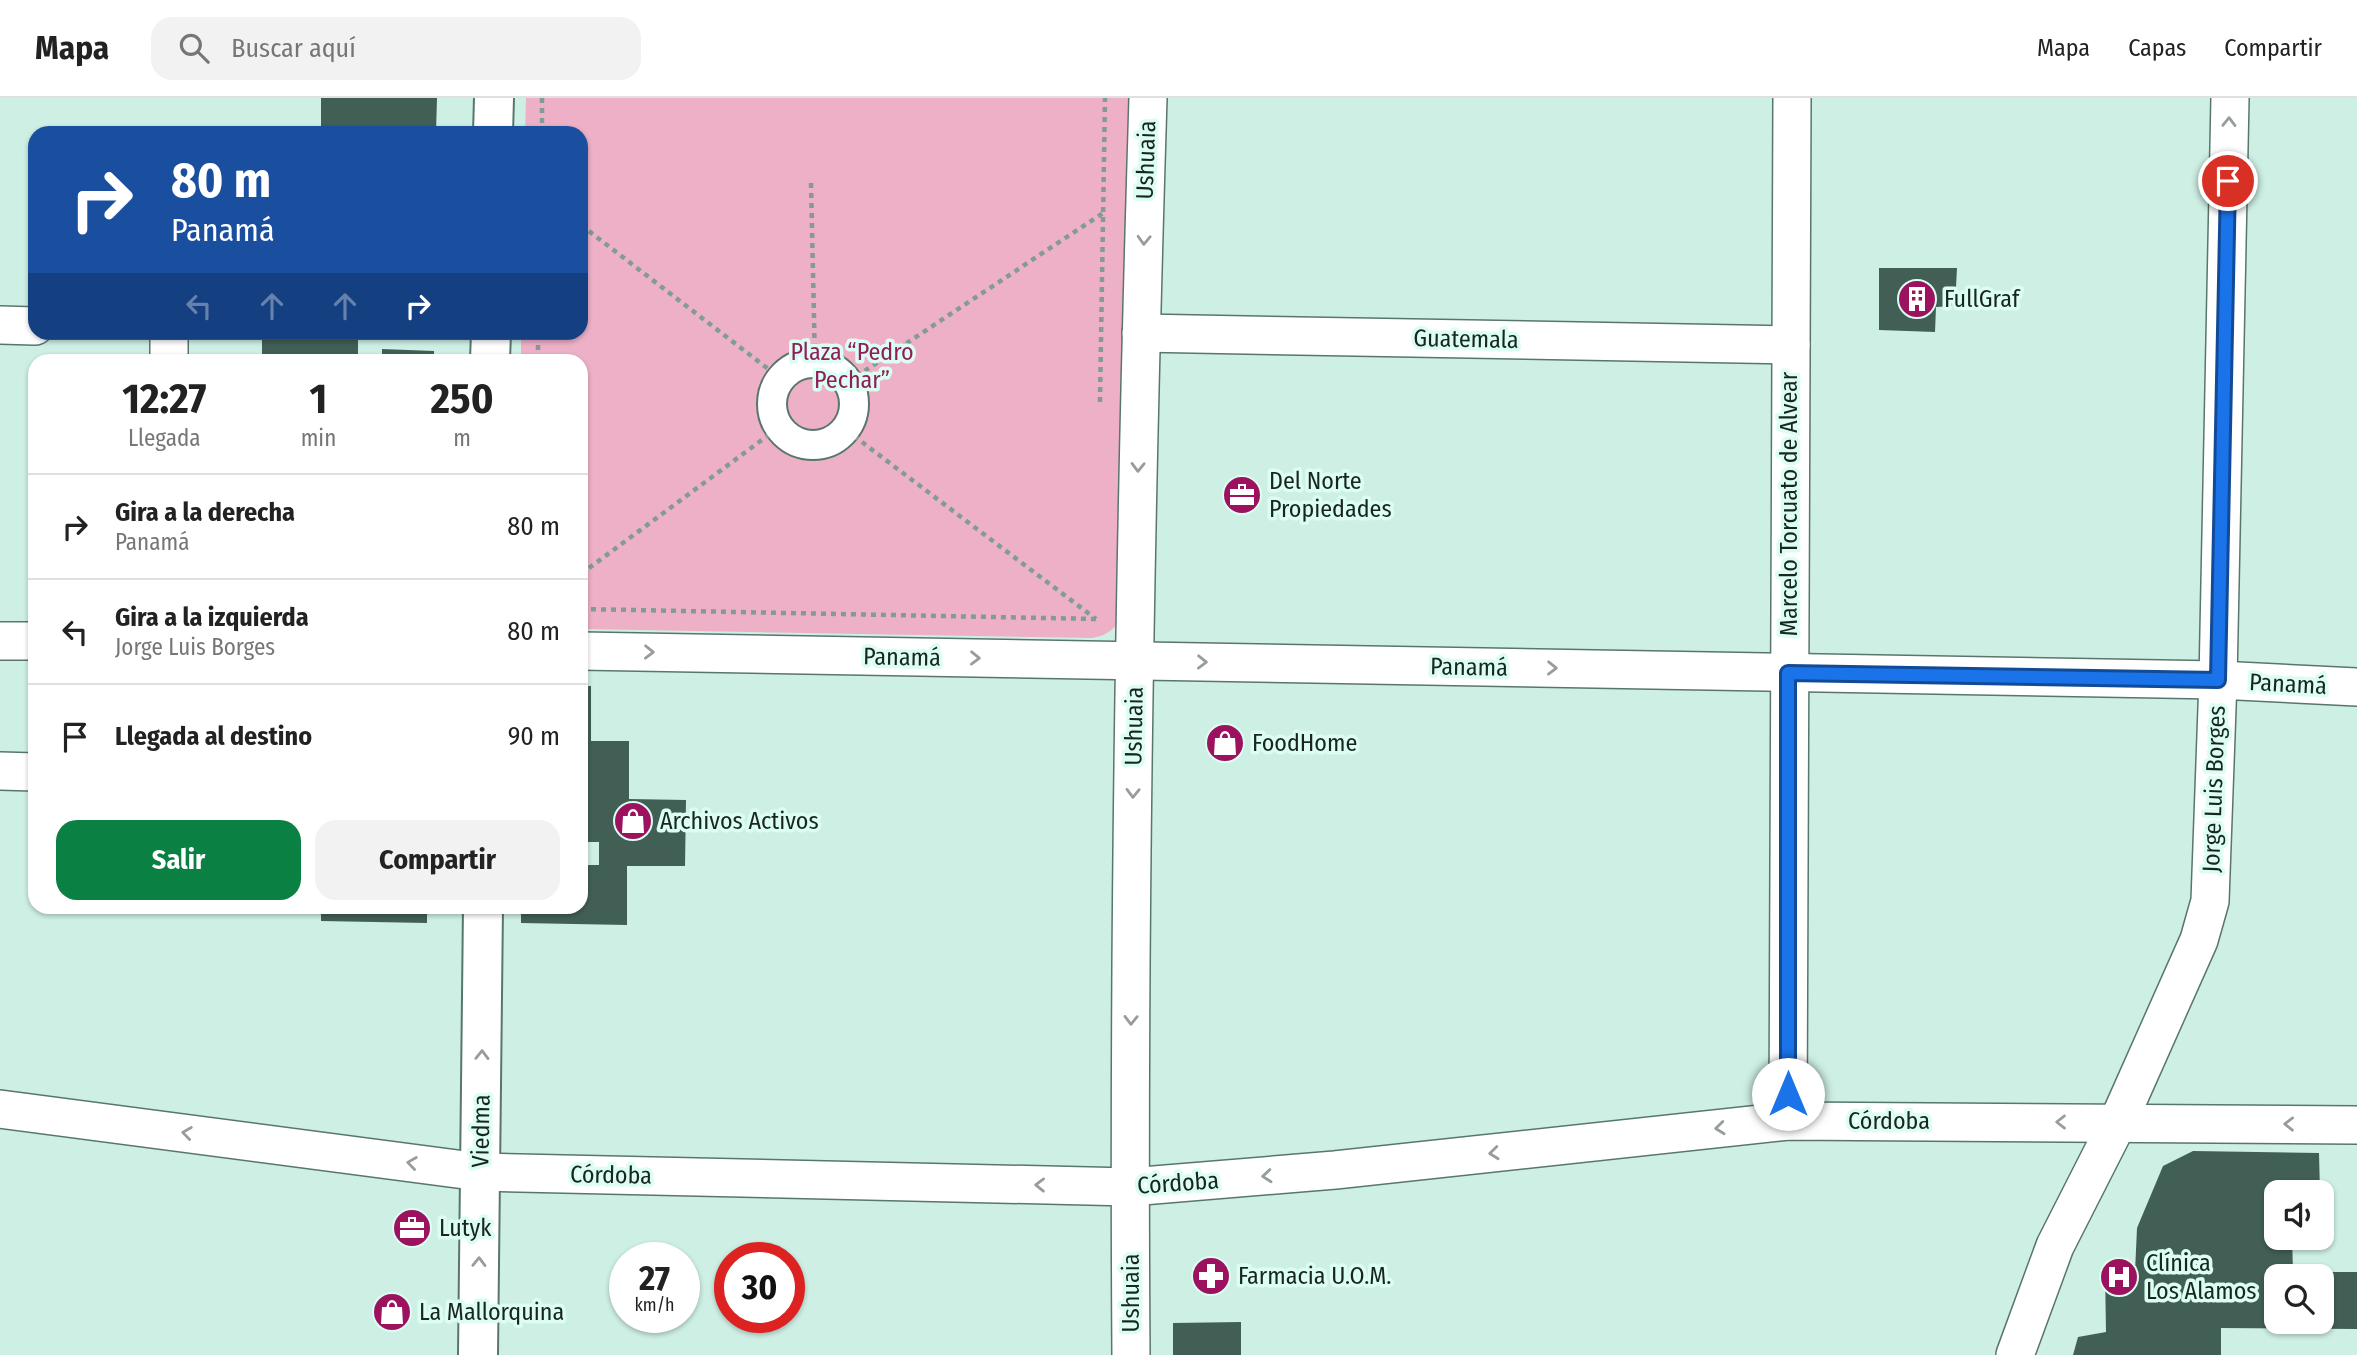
<!DOCTYPE html>
<html lang="es">
<meta charset="utf-8">
<style>
body{margin:0;font-family:"Fira Sans Condensed",sans-serif;background:#f2f2f2;color:#222;height:100vh;display:flex;flex-direction:column;font-size:26px;white-space:nowrap}
*{box-sizing:border-box;margin:0}
p{font-size:23px;color:#767676}
.icon{flex:none;width:38px;height:38px;fill:none;stroke:currentColor;stroke-width:2;stroke-linecap:round;stroke-linejoin:round}
.map{position:relative;flex:1;overflow:hidden}
.side{position:absolute;left:28px;top:256px;width:560px;height:560px;display:flex;flex-direction:column;background:#fff;border-radius:21px;box-shadow:0 2px 5px #0004}
.side>*{flex:none}
.top-card{position:absolute;left:28px;top:28px;width:560px;height:214px;border-radius:21px;box-shadow:0 2px 5px #0004;background:#1a4fa0;color:#fff;overflow:hidden}
.controls{position:absolute;left:2264px;top:1082px;display:grid;gap:14px}
.controls a{display:grid;place-items:center;width:70px;height:70px;border-radius:14px;background:#fff;box-shadow:0 2px 5px #0004;font-size:35px}
.speed{position:absolute;left:609px;top:1144px;display:flex;gap:14px;font-size:35px;font-weight:700;text-align:center}
.speed>*{display:grid;place-content:center;width:91px;height:91px;border-radius:50%;background:#fff;box-shadow:0 2px 5px #0004;line-height:1}
.speed small{font-size:18px;font-weight:400}
.speed .limit{border:10px solid #d22;background:#fff;color:#111}
.pin{position:absolute;display:grid;place-items:center;width:60px;height:60px;color:#fff;margin:-30px;border:4px solid #fff;border-radius:50%;box-shadow:0 2px 7px #0007}
.me{position:absolute;width:77px;margin:-38px;rotate:0deg;stroke-linejoin:round;filter:drop-shadow(0 0 5px #0008)}
.turn{display:flex;align-items:center;gap:24px;height:147px;padding:0 28px;font-size:32px}
.turn .icon{width:91px;height:91px;stroke-width:2.5}
.turn b{display:block;font-size:49px;line-height:60px}
.lanes{display:flex;align-items:center;height:66px;padding:0 28px;background:#0003;justify-content:center;gap:35px;direction:ltr}
.lanes .off{opacity:.35}
.eta{display:flex;justify-content:space-evenly;align-items:center;height:119px;text-align:center}
.eta b{font-size:42px;font-weight:700;line-height:49px}
.cta{display:flex;gap:14px;margin-top:auto;padding:14px 28px}
.cta a{flex:1;height:80px;border-radius:21px;background:#0b8043;color:#fff;font-size:28px;font-weight:700;line-height:80px;text-align:center}
.cta a+a{background:#f2f2f2;color:#222}
ul{padding:0;list-style:none}
li{display:flex;align-items:center;gap:21px;height:105px;padding:0 28px;border-top:2px solid #e0e0e0}
li div{flex:1}
li b{display:block;font-size:26px}
li em{font-style:normal}
header{display:flex;align-items:center;gap:42px;box-sizing:border-box;height:98px;padding:0 35px;background:#fff;border-bottom:2px solid #e0e0e0}
header strong{font-size:33px}
nav{display:flex;gap:38px;margin-inline-start:auto;font-size:24px}
.search{width:490px;height:63px;background:#f2f2f2;display:flex;align-items:center;gap:18px;box-sizing:border-box;padding:0 24px;border-radius:21px;color:#767676;font-size:26px}
.map>svg:first-child{display:block}
.green{fill:#edb0c7}
.building{fill:#425f56;fill-rule:evenodd}
.lines{fill:none;stroke-linecap:round;stroke-linejoin:round}
.pedestrian-casing{stroke:#58766d;stroke-width:32}
.minor-casing{stroke:#58766d;stroke-width:40}
.tertiary-casing{stroke:#58766d;stroke-width:42}
.path{stroke:#829b93;stroke-width:4.5;stroke-dasharray:5 5;stroke-linecap:butt}
.pedestrian{stroke:#fff;stroke-width:28}
.minor{stroke:#fff;stroke-width:37}
.tertiary{stroke:#fff;stroke-width:38}
.oneway{stroke:#979d9b}
.route-casing{stroke:#114b97;stroke-width:18}
.route{stroke:#1a73e8;stroke-width:12}
.labels{text-anchor:middle;stroke-width:7;stroke-linejoin:round;paint-order:stroke}
.street-label{font-size:24px;fill:#182521;stroke:#dbfdf2}
.poi-label{font-size:24px;fill:#182521;stroke:#dbfdf2;text-anchor:start}
.park-label{font-size:24px;fill:#8f1e59;stroke:#dbfdf2}
</style>
<header>
<strong>Mapa</strong>
<div class="search"><svg class="icon" aria-label="search" viewBox="0 0 24 24"><circle cx="10" cy="10" r="6"/><path d="M15 15l6 6"/></svg>Buscar aquí</div>
<nav><a>Mapa</a><a>Capas</a><a>Compartir</a></nav>
</header>
<div class="map">
<svg width="2357" height="1257" viewBox="0 0 2357 1257">
<rect width="100%" height="100%" fill="#ceefe4"/>
<path class="green" d="M 526,0 L 1131,0 L 1120,523 C 1112,533 1105,538 1092,540 L 581,531 L 581,262 L 521,262 L 521,235 L 581,234 L 581,35 L 525,35 Z"/>
<g class="building">
<path d="M 321,0 L 437,0 L 436,35 L 321,35 Z"/>
<path d="M 1879,170 L 1957,170 L 1955,208 L 1936,209 L 1935,234 L 1879,232 Z"/>
<rect x="262" y="234" width="96" height="28"/>
<path d="M 382,251 L 434,253 L 434,262 L 382,262 Z"/>
<path d="M 581,588 L 591,588 L 591,643 L 629,643 L 629,701 L 686,702 L 685,768 L 627,768 L 627,827 L 521,825 L 521,808 L 581,808 L 581,767 L 599,767 L 599,744 L 581,744 Z"/>
<path d="M 321,808 L 427,808 L 427,825 L 321,823 Z"/>
<path d="M 2193,1053 L 2319,1055 L 2320,1094 L 2277,1094 L 2277,1139 L 2292,1139 L 2293,1174 L 2357,1174 L 2357,1231 L 2221,1230 L 2221,1257 L 2073,1257 L 2078,1239 L 2106,1234 L 2105,1172 L 2135,1174 L 2137,1130 L 2163,1068 ZM 2277,1178 L 2322,1178 L 2322,1223 L 2277,1223 Z"/>
<path d="M 1241,1224 L 1241,1257 L 1173,1257 L 1173,1225 Z"/>
</g>
<g class="lines">
<defs>
<circle id="pedestrian" cx="813" cy="306" r="41"/>
<g id="minor">
<path d="M 0,227 L 35,228"/>
<path d="M 1141,235 L 1791,247"/>
<path d="M 169,262 L 169,234"/>
<path d="M 0,543 L 35,543"/>
<path d="M 581,553 L 2218,582 L 2357,589"/>
<path d="M 0,673 L 35,674"/>
<path d="M 0,1011 L 480,1074 L 1130,1089 L 1335,1072 L 1788,1023 L 2357,1027"/>
<path d="M 1788,1023 L 1792,0"/>
<path d="M 1131,1257 C 1128,838 1135,419 1148,0"/>
<path d="M 2015,1257 L 2055,1148 L 2118,1024 L 2199,842 L 2210,803 L 2218,582 L 2230,0"/>
</g>
<g id="tertiary">
<path d="M 493,35 L 494,0"/>
<path d="M 490,262 L 491,234"/>
<path d="M 478,1257 L 483,808"/>
</g>
</defs>
<use href="#pedestrian" class="pedestrian-casing"/>
<use href="#minor" class="minor-casing"/>
<use href="#tertiary" class="tertiary-casing"/>
<g class="path">
<path d="M 542,35 L 542,0"/>
<path d="M 811,85 L 815,265"/>
<path d="M 581,127 L 780,280"/>
<path d="M 538,262 L 538,234"/>
<path d="M 848,284 L 1103,115"/>
<path d="M 1100,304 L 1105,0"/>
<path d="M 846,332 L 1096,521"/>
<path d="M 581,476 L 778,330"/>
<path d="M 581,511 L 1096,521 L 1096,519"/>
</g>
<use href="#pedestrian" class="pedestrian"/>
<use href="#minor" class="minor"/>
<use href="#tertiary" class="tertiary"/>
</g>
<defs><path id="oneway-chevron" d="M-2-3.5L2.5 0L-2 3.5" fill="none" stroke-width="1.6" stroke-linecap="round" stroke-linejoin="round" transform="scale(1.75)"/></defs>
<g class="oneway">
<use href="#oneway-chevron" transform="translate(2229 24) rotate(-89)"/>
<use href="#oneway-chevron" transform="translate(1144 142) rotate(92)"/>
<use href="#oneway-chevron" transform="translate(1138 369) rotate(91)"/>
<use href="#oneway-chevron" transform="translate(649 554) rotate(1)"/>
<use href="#oneway-chevron" transform="translate(975 560) rotate(1)"/>
<use href="#oneway-chevron" transform="translate(1202 564) rotate(1)"/>
<use href="#oneway-chevron" transform="translate(1552 570) rotate(1)"/>
<use href="#oneway-chevron" transform="translate(1133 695) rotate(91)"/>
<use href="#oneway-chevron" transform="translate(1131 922) rotate(91)"/>
<use href="#oneway-chevron" transform="translate(482 957) rotate(-89)"/>
<use href="#oneway-chevron" transform="translate(2061 1024) rotate(-180)"/>
<use href="#oneway-chevron" transform="translate(2289 1026) rotate(-179)"/>
<use href="#oneway-chevron" transform="translate(1720 1030) rotate(174)"/>
<use href="#oneway-chevron" transform="translate(187 1035) rotate(-172)"/>
<use href="#oneway-chevron" transform="translate(1494 1055) rotate(174)"/>
<use href="#oneway-chevron" transform="translate(412 1065) rotate(-172)"/>
<use href="#oneway-chevron" transform="translate(1267 1078) rotate(175)"/>
<use href="#oneway-chevron" transform="translate(1040 1087) rotate(-179)"/>
<use href="#oneway-chevron" transform="translate(479 1164) rotate(-89)"/>
</g>
<g class="lines">
<defs>
<path id="route" d="M 1788,996 L 1788,575 L 2218,582 L 2228,83"/>
</defs>
<use href="#route" class="route-casing"/>
<use href="#route" class="route"/>
</g>
<defs>
<symbol id="building-disc" viewBox="-11 -11 22 22"><circle r="9.5" fill="#9d125f" stroke="#dbfdf2"/><path d="M-4-6H4V6H1V3H-1V6H-4ZM-2.5-4.3h1.7v1.8h-1.7ZM.8-4.3h1.7v1.8H.8ZM-2.5-1h1.7V.8h-1.7ZM.8-1h1.7V.8H.8Z" fill="#fff"/></symbol>
<symbol id="office-disc" viewBox="-11 -11 22 22"><circle r="9.5" fill="#9d125f" stroke="#dbfdf2"/><path d="M-6-3h4V-5.5h4V-3h4V5H-6ZM-1-4.5V-3h2v-1.5ZM-6 0V1H6V0Z" fill="#fff"/></symbol>
<symbol id="shop-disc" viewBox="-11 -11 22 22"><circle r="9.5" fill="#9d125f" stroke="#dbfdf2"/><path d="M-5-2.5h2.3a2.7 3.5 0 0 1 5.4 0H5L5.5 6h-11ZM-1.5-2.5h3a1.5 2.3 0 0 0-3 0Z" fill="#fff"/></symbol>
<symbol id="pharmacy-disc" viewBox="-11 -11 22 22"><circle r="9.5" fill="#9d125f" stroke="#dbfdf2"/><path d="M-2-6h4v4h4v4h-4v4h-4v-4h-4v-4h4Z" fill="#fff"/></symbol>
<symbol id="hospital-disc" viewBox="-11 -11 22 22"><circle r="9.5" fill="#9d125f" stroke="#dbfdf2"/><path d="M-5-5h3v3.5h4V-5h3V5h-3V1.5h-4V5h-3Z" fill="#fff"/></symbol>
</defs>
<g fill-rule="evenodd">
<use href="#building-disc" x="1895" y="179" width="44" height="44"/>
<use href="#office-disc" x="1220" y="375" width="44" height="44"/>
<use href="#shop-disc" x="1203" y="623" width="44" height="44"/>
<use href="#shop-disc" x="611" y="701" width="44" height="44"/>
<use href="#office-disc" x="390" y="1108" width="44" height="44"/>
<use href="#pharmacy-disc" x="1189" y="1156" width="44" height="44"/>
<use href="#hospital-disc" x="2097" y="1157" width="44" height="44"/>
<use href="#shop-disc" x="370" y="1192" width="44" height="44"/>
</g>
<g class="labels">
<g class="street-label">
<text transform="translate(1146 62) rotate(-88)" y="8">Ushuaia</text>
<text transform="translate(1466 241) rotate(1)" y="8">Guatemala</text>
<text transform="translate(1789 406) rotate(-90)" y="8">Marcelo Torcuato de Alvear</text>
<text transform="translate(902 559) rotate(1)" y="8">Panamá</text>
<text transform="translate(1469 569) rotate(1)" y="8">Panamá</text>
<text transform="translate(2288 586) rotate(3)" y="8">Panamá</text>
<text transform="translate(1134 628) rotate(-89)" y="8">Ushuaia</text>
<text transform="translate(2214 691) rotate(-88)" y="8">Jorge Luis Borges</text>
<text x="1889" y="1031">Córdoba</text>
<text transform="translate(481 1033) rotate(-89)" y="8">Viedma</text>
<text transform="translate(611 1077) rotate(1)" y="8">Córdoba</text>
<text transform="translate(1178 1085) rotate(-4)" y="8">Córdoba</text>
<text transform="translate(1131 1195) rotate(-90)" y="8">Ushuaia</text>
</g>
<g class="poi-label">
<text x="1944" y="209">FullGraf</text>
<text x="1269" y="391">Del Norte<tspan x="1269" dy="28">Propiedades</tspan></text>
<text x="1252" y="653">FoodHome</text>
<text x="660" y="731">Archivos Activos</text>
<text x="439" y="1138">Lutyk</text>
<text x="2146" y="1173">Clínica<tspan x="2146" dy="28">Los Alamos</tspan></text>
<text x="1238" y="1186">Farmacia U.O.M.</text>
<text x="419" y="1222">La Mallorquina</text>
</g>
<g class="park-label">
<text x="852" y="262">Plaza “Pedro<tspan x="852" dy="28">Pechar”</tspan></text>
</g>
</g>
</svg>
<div class="controls">
<a><svg class="icon" aria-label="sound" viewBox="0 0 24 24"><path d="M4 9h4l5-4v14l-5-4H4zM17 9q2 3 0 6"/></svg></a>
<a><svg class="icon" aria-label="search" viewBox="0 0 24 24"><circle cx="10" cy="10" r="6"/><path d="M15 15l6 6"/></svg></a>
</div>
<div class="speed"><div>27<small>km/h</small></div><div class="limit">30</div></div>
<div class="pin" style="left:2228px;top:83px;background:#d93025"><svg class="icon" aria-label="arrive" viewBox="0 0 24 24"><path d="M6 21V4h12l-3 4 3 4H6"/></svg></div>
<svg class="me" style="left:1788px;top:996px" viewBox="-20 -20 40 40"><circle r="19" fill="#fff"/><path d="M0-13L10 11 0 6-10 11z" fill="#1a73e8"/></svg>
<div class="top-card">
<div class="turn"><svg class="icon" aria-label="right" viewBox="0 0 24 24"><path d="M7 20v-9h11M14 6l5 5-5 5"/></svg><div><b>80 m</b>Panamá</div></div>
<div class="lanes"><svg class="icon off" aria-label="left" viewBox="0 0 24 24"><path d="M17 20v-9H6M10 6l-5 5 5 5"/></svg><svg class="icon off" aria-label="ahead" viewBox="0 0 24 24"><path d="M12 20V5M6 11l6-6 6 6"/></svg><svg class="icon off" aria-label="ahead" viewBox="0 0 24 24"><path d="M12 20V5M6 11l6-6 6 6"/></svg><svg class="icon" aria-label="right" viewBox="0 0 24 24"><path d="M7 20v-9h11M14 6l5 5-5 5"/></svg></div>
</div>
<section class="side">
<div class="eta">
<div><b>12:27</b><p>Llegada</p></div>
<div><b>1</b><p>min</p></div>
<div><b>250</b><p>m</p></div>
</div>
<ul>
<li><svg class="icon" aria-label="right" viewBox="0 0 24 24"><path d="M7 20v-9h11M14 6l5 5-5 5"/></svg><div><b>Gira a la derecha</b><p>Panamá</p></div><em>80 m</em></li>
<li><svg class="icon" aria-label="left" viewBox="0 0 24 24"><path d="M17 20v-9H6M10 6l-5 5 5 5"/></svg><div><b>Gira a la izquierda</b><p>Jorge Luis Borges</p></div><em>80 m</em></li>
<li><svg class="icon" aria-label="arrive" viewBox="0 0 24 24"><path d="M6 21V4h12l-3 4 3 4H6"/></svg><div><b>Llegada al destino</b></div><em>90 m</em></li>
</ul>
<div class="cta"><a>Salir</a><a>Compartir</a></div>
</section>
</div>
